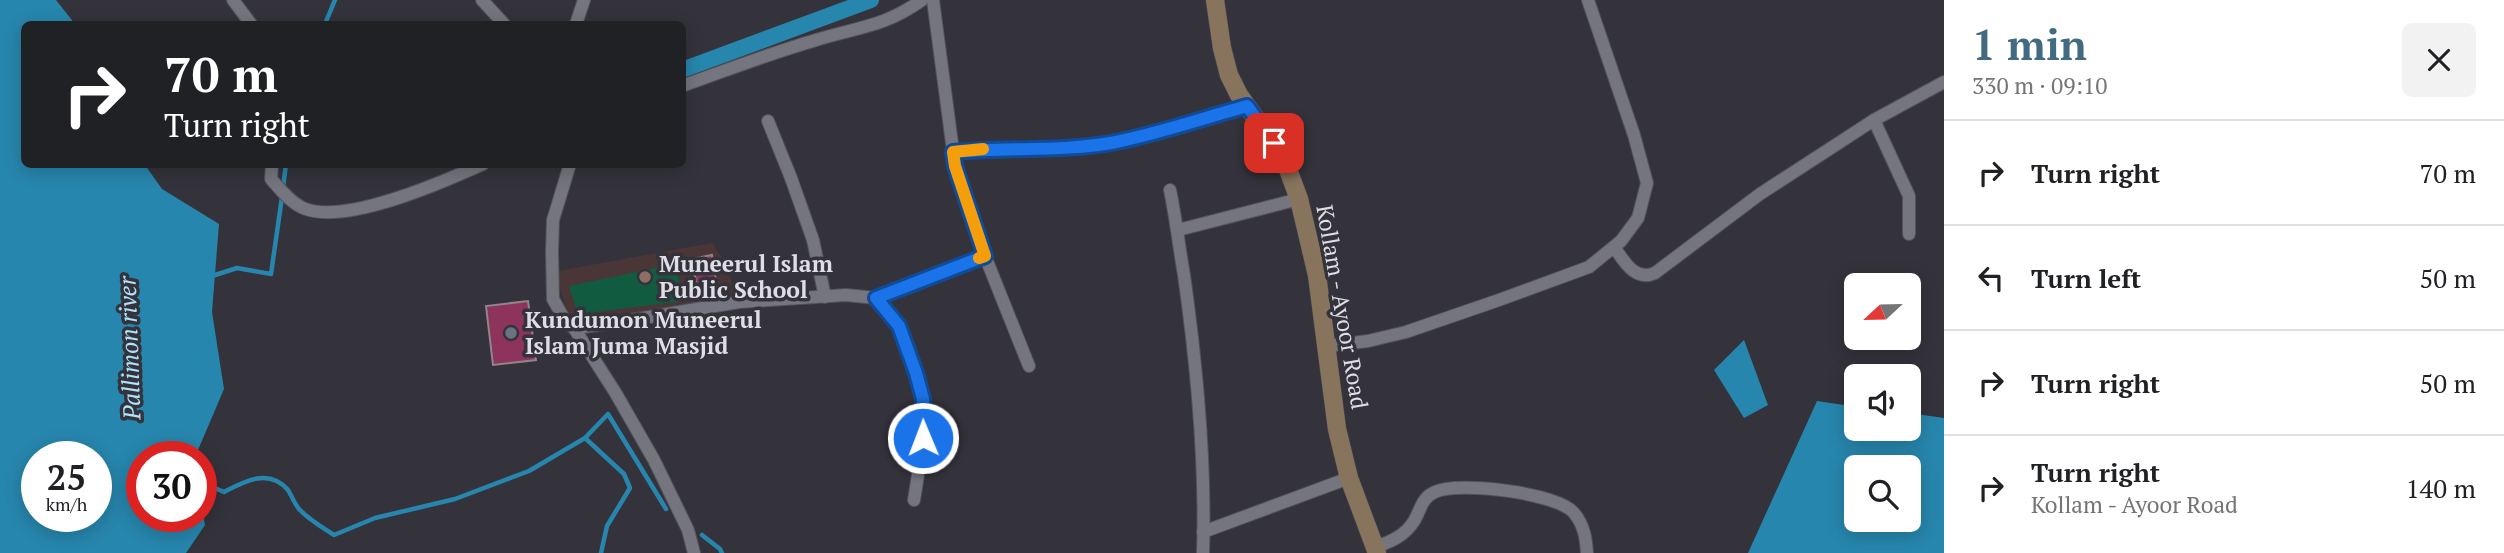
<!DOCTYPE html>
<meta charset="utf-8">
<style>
body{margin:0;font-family:"PT Serif",serif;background:#f2f2f2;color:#202124;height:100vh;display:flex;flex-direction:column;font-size:26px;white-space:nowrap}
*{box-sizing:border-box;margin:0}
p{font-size:23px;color:#757577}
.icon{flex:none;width:38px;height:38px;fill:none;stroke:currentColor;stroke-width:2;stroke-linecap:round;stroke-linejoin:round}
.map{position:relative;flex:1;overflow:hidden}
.side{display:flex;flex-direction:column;background:#fff;width:560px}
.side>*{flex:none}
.hud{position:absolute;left:21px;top:21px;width:665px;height:147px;border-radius:10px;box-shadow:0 4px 18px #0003;background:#202124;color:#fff;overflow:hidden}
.needle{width:46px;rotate:248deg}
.controls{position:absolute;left:1844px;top:273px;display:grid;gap:14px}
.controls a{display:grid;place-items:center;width:77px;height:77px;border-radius:10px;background:#fff;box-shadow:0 4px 18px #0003;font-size:35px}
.speed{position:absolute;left:21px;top:441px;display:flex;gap:14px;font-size:35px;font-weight:700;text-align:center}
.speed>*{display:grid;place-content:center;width:91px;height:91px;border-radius:50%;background:#fff;box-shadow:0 4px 18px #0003;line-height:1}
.speed small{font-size:18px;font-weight:400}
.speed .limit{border:10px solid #d22;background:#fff;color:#111}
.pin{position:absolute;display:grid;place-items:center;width:60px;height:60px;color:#fff;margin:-30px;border-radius:14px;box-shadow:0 4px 10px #0006}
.me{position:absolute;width:77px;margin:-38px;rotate:359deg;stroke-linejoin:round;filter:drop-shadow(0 0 5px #0008)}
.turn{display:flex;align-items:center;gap:24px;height:147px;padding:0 28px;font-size:32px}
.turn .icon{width:91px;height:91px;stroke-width:2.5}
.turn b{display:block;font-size:49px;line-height:60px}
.round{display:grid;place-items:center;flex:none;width:74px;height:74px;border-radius:10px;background:#f2f2f2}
.summary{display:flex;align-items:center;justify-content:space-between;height:119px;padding:0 28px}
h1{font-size:42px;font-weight:800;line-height:52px;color:#426a81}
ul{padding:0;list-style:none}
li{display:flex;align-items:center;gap:21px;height:105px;padding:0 28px;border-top:2px solid #e0e0e0}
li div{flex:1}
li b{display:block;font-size:26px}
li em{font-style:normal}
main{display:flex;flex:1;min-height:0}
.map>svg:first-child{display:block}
.education{fill:#4b3637}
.green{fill:#115b41}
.water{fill:#2786ad;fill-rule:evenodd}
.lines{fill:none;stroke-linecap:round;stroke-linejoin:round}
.stream{stroke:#2786ad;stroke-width:4.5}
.canal{stroke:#2786ad;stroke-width:16}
.building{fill:#8d335c;stroke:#918589;stroke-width:2}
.street-casing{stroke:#525259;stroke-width:14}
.secondary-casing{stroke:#525259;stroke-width:19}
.street{stroke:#75757f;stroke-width:12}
.secondary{stroke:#88745c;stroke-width:18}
.route-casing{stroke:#114b97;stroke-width:18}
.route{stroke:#1a73e8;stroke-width:12}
.slow{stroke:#f59e0b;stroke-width:12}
.education-dot{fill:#8d6e63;stroke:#34333c;stroke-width:2.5}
.worship-dot{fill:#6b7280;stroke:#34333c;stroke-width:2.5}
.labels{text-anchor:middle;stroke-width:7;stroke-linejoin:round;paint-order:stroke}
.poi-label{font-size:23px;font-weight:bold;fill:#dedee4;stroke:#34333c;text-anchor:start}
.street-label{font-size:23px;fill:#dedee4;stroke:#34333c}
.water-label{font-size:24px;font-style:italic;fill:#afe3fc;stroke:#34333c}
</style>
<main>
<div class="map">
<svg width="1944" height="553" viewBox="0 0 1944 553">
<rect width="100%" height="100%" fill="#34333c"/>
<path class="education" d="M 712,243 L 730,270 L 734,298 L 599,321 L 574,320 L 566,308 L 559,284 L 558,271 Z"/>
<path class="green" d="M 675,264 L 684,301 L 578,314 L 569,286 Z"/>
<g class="water">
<path d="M 0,0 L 56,0 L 75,24 L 24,24 L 24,164 L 145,165 L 162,189 L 219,224 L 212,312 L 224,389 L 195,457 L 142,457 L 142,516 L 201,516 L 201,506 L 205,525 L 186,553 L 0,553 ZM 37,457 L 96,457 L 96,516 L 37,516 Z"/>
<path d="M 1744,340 L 1768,405 L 1744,418 L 1714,370 Z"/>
<path d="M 1817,401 L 1857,407 L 1857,429 L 1909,429 L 1909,413 L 1944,418 L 1944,553 L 1748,553 ZM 1857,467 L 1909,467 L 1909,520 L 1857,520 Z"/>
</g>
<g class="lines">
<g class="stream">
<path d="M 325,24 L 335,0"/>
<path d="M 283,188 L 286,164"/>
<path d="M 209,277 L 237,268 L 271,274 L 282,197"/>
<path d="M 585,438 L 624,474 L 630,488 L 607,526 L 601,553"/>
<path d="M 201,482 L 224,492 C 245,481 269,468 288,490 C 292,496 294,503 299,509 C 309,520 322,527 334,535 L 375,518 L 455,499 L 529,471 L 585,438 L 608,414 L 666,509"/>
<path d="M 702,535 L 720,549 L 722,553"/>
</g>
<path class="canal" d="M 682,70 L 871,0"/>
</g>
<g class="building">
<path d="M 712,255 L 716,281 L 697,285 L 691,259 Z"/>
<path d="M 697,285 L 701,299 L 688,299 L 684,288 Z"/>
<path d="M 528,301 L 536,360 L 493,365 L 486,306 Z"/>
</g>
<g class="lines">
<defs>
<g id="street">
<path d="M 233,0 L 251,24"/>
<path d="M 482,0 L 504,24"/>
<path d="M 933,0 L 955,166 L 985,256 L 1029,366"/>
<path d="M 576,24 L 584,0"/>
<path d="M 682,86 C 727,70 771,53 816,40 C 858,27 884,27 922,0"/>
<path d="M 1874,120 L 1909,196 L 1909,234"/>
<path d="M 768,121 L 791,178 L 813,240 L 825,297"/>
<path d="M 953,152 C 1006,147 1066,152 1116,142 C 1160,133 1204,118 1247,106"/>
<path d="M 272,164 L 271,179 C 280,189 290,202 303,208 C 344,226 443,182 483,164"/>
<path d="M 570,164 L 553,220 L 552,251 L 553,299 L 567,324 L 574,328 L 607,324 L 739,302 L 846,295 L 876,298 C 884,307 894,316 900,327 C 930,388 925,436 914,500"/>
<path d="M 1170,190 C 1176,219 1179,247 1184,275 C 1197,367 1206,460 1203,553"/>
<path d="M 1178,230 L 1299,199"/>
<path d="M 1614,247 C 1624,261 1635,282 1655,273 L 1760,194 L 1874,120 L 1944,82"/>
<path d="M 876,298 L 985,256"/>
<path d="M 574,328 L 615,392 L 654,460 L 688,530 L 694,553"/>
<path d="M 1328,346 L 1368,341 L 1406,332 L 1499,300 L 1589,267 L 1621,241 L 1638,218 L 1647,183 L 1634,135 L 1588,0"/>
<path d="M 1203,532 L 1349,478"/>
<path d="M 1375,547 C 1390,542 1405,536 1414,521 C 1421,510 1421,498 1435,492 C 1459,481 1558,493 1574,513 C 1584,525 1586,538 1587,553"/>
</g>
<path id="secondary" d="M 1215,0 L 1222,48 L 1229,75 L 1239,95 L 1283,156 L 1299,199 L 1317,275 L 1337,429 L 1349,478 L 1377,553"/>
</defs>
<use href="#street" class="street-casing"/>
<use href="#secondary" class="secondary-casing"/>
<use href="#street" class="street"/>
<use href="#secondary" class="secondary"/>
</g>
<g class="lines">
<defs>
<path id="route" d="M 923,438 L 923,399 L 916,373 L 899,326 L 876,298 L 985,256 L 955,166 L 953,152 C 1006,147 1066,152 1116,142 C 1160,133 1204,118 1247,106 L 1274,143"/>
</defs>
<use href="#route" class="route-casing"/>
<use href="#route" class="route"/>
<path class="slow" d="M 979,258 L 985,256 L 955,166 L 953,152 L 983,149"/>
</g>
<circle class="education-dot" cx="645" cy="277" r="7"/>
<circle class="worship-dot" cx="511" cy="333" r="7"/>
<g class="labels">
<g class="poi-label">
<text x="659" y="272">Muneerul Islam<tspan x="659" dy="26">Public School</tspan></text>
<text x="525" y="328">Kundumon Muneerul<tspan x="525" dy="26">Islam Juma Masjid</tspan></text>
</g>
<g class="street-label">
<text transform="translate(1342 307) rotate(80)" y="8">Kollam - Ayoor Road</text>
</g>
<g class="water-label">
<text transform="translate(130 348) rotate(-92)" y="8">Pallimon river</text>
</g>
</g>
</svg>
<div class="controls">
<a><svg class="needle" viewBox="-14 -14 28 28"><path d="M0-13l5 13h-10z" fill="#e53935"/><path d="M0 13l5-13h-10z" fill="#757577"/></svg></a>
<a><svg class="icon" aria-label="sound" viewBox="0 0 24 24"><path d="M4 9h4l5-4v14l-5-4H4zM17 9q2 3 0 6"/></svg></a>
<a><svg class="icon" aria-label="search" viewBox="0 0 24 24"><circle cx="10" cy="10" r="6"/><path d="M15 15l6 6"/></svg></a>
</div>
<div class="speed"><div>25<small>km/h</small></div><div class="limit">30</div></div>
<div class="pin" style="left:1274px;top:143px;background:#d93025"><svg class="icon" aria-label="arrive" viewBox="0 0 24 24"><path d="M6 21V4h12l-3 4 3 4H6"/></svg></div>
<svg class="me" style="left:923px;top:438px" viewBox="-20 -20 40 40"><circle r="17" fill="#1a73e8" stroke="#fff" stroke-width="3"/><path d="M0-11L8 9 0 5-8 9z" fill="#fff"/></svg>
<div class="hud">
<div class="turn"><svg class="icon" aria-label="right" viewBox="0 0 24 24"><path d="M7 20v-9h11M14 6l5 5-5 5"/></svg><div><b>70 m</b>Turn right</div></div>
</div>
</div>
<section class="side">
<div class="summary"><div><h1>1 min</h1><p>330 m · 09:10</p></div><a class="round"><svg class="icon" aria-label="close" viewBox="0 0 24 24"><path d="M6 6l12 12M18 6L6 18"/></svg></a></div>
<ul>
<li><svg class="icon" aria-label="right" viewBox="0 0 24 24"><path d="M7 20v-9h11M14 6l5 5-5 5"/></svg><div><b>Turn right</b></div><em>70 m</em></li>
<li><svg class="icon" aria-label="left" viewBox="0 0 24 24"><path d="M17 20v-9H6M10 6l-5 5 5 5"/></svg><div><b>Turn left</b></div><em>50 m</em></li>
<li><svg class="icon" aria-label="right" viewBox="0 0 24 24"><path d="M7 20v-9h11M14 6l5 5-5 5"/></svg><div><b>Turn right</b></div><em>50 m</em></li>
<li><svg class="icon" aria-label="right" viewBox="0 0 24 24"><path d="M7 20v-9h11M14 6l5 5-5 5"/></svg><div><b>Turn right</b><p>Kollam - Ayoor Road</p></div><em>140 m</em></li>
</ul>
</section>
</main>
